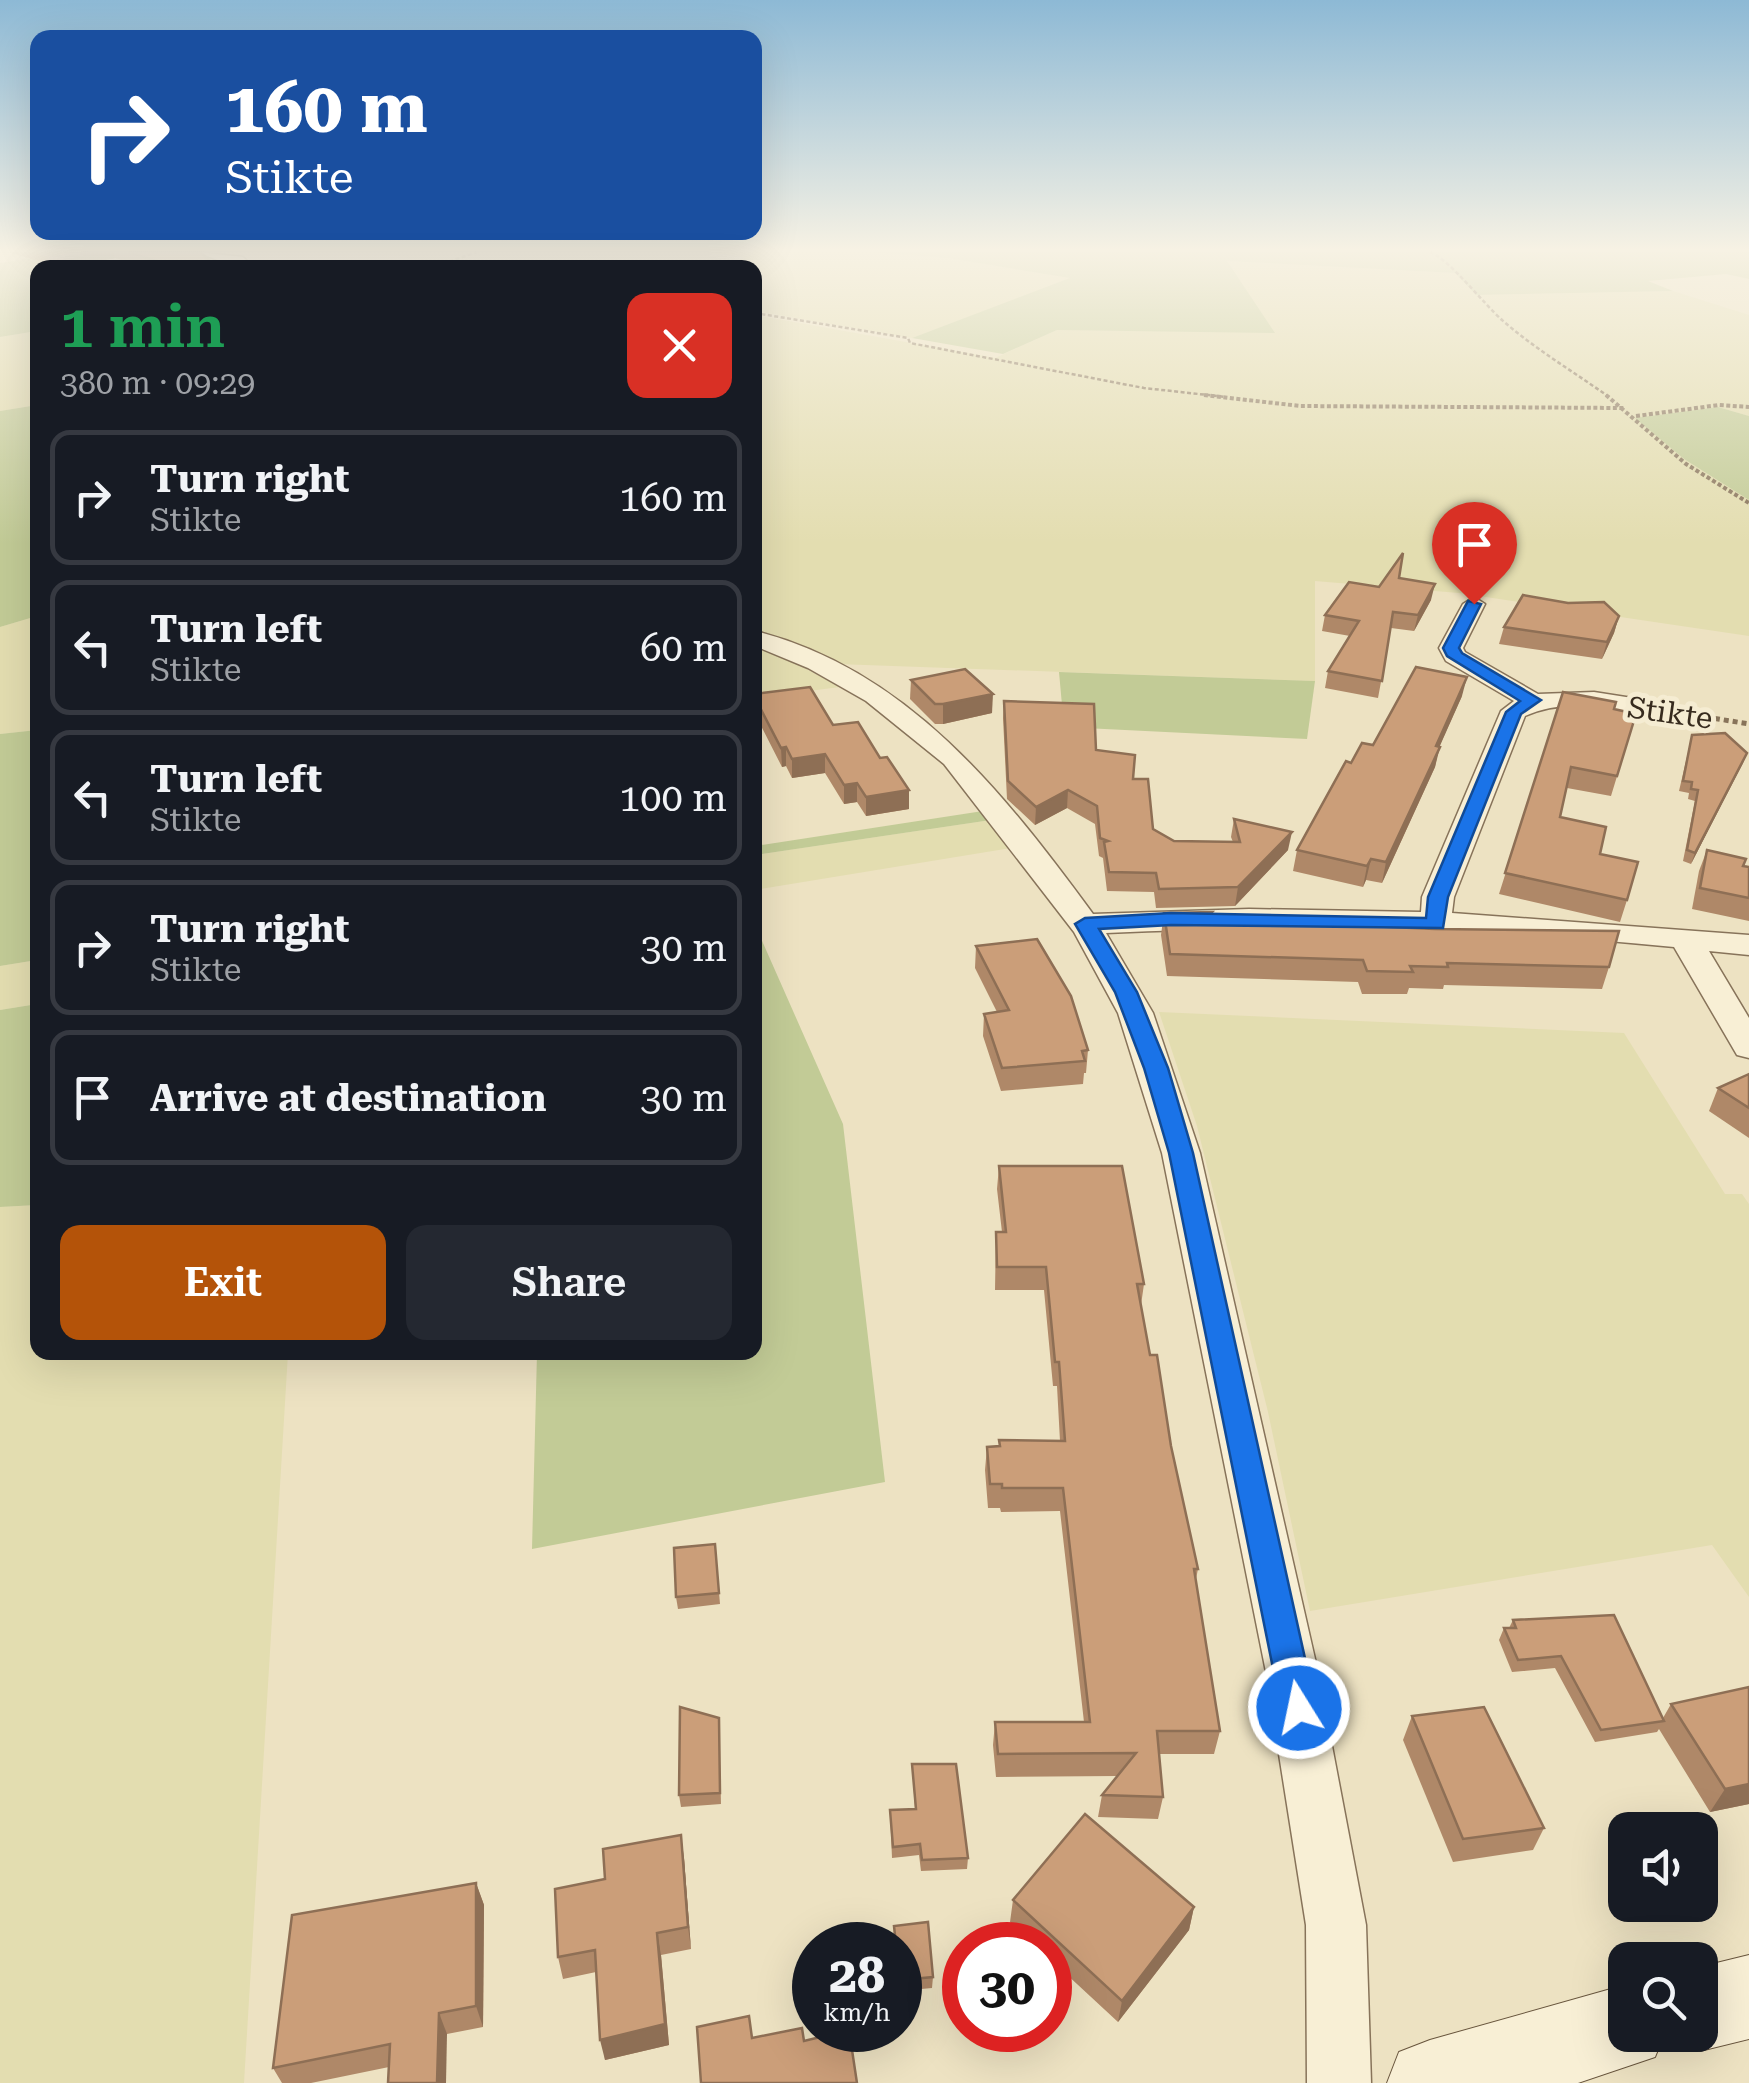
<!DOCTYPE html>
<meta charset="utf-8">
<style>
body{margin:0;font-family:"Roboto Serif",serif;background:#242831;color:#f1f3f6;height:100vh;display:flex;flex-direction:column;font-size:38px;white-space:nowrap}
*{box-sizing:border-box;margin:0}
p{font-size:32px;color:#9ea1a6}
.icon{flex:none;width:55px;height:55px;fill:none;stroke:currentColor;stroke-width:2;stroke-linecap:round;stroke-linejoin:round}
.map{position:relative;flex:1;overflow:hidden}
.details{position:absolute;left:30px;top:260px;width:732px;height:1100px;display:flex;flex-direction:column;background:#171b24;border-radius:20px;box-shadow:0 10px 40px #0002}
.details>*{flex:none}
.hud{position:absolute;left:30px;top:30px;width:732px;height:210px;border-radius:20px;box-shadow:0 10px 40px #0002;background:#1a4fa0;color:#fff;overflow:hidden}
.fabs{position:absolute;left:1608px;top:1812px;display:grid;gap:20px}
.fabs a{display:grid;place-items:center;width:110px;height:110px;border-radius:20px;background:#171b24;box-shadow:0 10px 40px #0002;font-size:50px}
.speed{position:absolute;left:792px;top:1922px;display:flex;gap:20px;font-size:50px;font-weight:700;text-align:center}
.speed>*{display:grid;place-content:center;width:130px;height:130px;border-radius:50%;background:#171b24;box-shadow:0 10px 40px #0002;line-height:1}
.speed small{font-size:25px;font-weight:400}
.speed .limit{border:15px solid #d22;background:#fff;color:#111}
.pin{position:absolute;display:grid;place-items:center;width:85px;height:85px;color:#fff;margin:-102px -42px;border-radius:50% 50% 50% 0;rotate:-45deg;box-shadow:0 0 10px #0007}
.pin .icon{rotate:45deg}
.me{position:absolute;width:110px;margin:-55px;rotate:350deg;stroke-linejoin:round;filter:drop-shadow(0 0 8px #0008)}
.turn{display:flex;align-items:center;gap:35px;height:210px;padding:0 30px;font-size:45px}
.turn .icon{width:130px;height:130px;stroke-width:2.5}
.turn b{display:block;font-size:70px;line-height:85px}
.round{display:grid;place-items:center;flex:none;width:105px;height:105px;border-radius:20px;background:#242831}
.headline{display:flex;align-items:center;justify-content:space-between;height:170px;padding:0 30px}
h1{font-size:60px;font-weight:600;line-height:75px;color:#1e9e55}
.cta{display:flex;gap:20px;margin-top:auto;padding:20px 30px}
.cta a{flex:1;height:115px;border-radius:20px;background:#b45309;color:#fff;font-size:40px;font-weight:600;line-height:115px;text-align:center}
.cta a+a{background:#242831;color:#f1f3f6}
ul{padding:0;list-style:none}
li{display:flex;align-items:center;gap:30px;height:135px;margin:0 20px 15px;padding:0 10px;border:5px solid #363941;border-radius:20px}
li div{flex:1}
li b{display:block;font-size:38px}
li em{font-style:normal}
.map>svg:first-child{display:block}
.farmland{fill:#e3ddb0}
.green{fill:#c2cb96}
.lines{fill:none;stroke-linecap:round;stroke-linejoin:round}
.minor-casing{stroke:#87735a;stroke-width:3}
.secondary-casing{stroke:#68553d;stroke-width:2}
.path-far2{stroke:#87735a;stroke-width:2.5;stroke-dasharray:4 2.5;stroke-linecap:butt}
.path-far1{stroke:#87735a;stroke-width:4;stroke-dasharray:4 2.5;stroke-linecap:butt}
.path{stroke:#87735a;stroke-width:5;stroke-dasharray:5 4;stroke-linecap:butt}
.minor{fill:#f8efd5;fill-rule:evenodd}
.secondary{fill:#f8efd5;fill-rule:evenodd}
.wall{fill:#af8868}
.shaded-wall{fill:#8e6f55}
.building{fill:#cb9e79;stroke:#8e6f55;stroke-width:2.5}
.route{fill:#1a73e8;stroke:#114b97;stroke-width:2.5}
.labels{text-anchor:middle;stroke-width:10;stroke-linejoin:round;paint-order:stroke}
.far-street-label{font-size:30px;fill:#372b1e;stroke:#f5ecd2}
</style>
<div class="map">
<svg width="1749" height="2083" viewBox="0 0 1749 2083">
<rect width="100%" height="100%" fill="#ede2c2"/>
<g class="farmland">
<path d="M 373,252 L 871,252 L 948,258 L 1073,278 L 912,338 L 755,311 L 755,268 L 429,268 L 440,263 Z"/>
<path d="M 1225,261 L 1455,273 L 1476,295 L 1673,291 L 1749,315 L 1749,416 L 1718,407 L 1636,418 L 1684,459 L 1749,500 L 1749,636 L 1459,593 L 1315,581 L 1315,681 L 837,664 L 791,641 L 755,631 L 755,315 L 995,358 L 1057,330 L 1274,332 Z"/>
<path d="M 37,331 L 37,405 L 0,411 L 0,337 Z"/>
<path d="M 37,616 L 37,730 L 0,734 L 0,627 Z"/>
<path d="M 755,645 L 797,664 L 840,687 L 755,698 Z"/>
<path d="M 991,820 L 1011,848 L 755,890 L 755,855 Z"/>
<path d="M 37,960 L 37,1004 L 0,1010 L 0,966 Z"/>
<path d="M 1159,1012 L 1624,1033 L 1725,1194 L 1742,1194 L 1749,1204 L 1749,1597 L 1712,1545 L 1310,1611 L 1268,1412 L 1197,1126 Z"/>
<path d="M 37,1205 L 38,1352 L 288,1353 L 244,2083 L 0,2083 L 0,1207 Z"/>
</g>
<g class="green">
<path d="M 71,252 L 127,252 L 58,267 L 38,268 L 37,331 L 0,337 L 0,263 Z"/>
<path d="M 871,252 L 1749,252 L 1749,279 L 1726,274 L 1648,281 L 1673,291 L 1476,295 L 1455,273 L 1227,261 L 1275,333 L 1057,330 L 1003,354 L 912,338 L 1070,278 L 948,258 Z"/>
<path d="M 37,405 L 37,616 L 0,627 L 0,411 Z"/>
<path d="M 1718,407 L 1749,416 L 1749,500 L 1684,459 L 1635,418 Z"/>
<path d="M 1059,672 L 1315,681 L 1307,739 L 1064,727 Z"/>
<path d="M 37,730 L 37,960 L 0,966 L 0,734 Z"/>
<path d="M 983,811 L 991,820 L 755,855 L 755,846 Z"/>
<path d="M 755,925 L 843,1124 L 885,1482 L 532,1549 L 537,1353 L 755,1352 Z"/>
<path d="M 37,1004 L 37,1205 L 0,1207 L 0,1010 Z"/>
</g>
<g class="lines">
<defs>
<g id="minor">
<path d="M 197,252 L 243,257 L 254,268 L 238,268 Z"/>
<path d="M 1474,597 L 1485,604 L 1463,648 L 1465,652 L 1538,694 L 1594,692 L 1677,705 L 1690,713 L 1677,721 C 1628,713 1573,694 1525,716 L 1454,897 L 1452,913 L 1749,935 L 1749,955 L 1709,951 L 1749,1018 L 1749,1058 L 1737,1055 L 1674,947 C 1485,928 1296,924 1106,933 L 1153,1013 L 1200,1153 L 1318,1672 L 1366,1925 L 1371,2083 L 1307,2083 L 1306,1925 L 1266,1672 L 1162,1153 L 1118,1013 L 1074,932 L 944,764 L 866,701 L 808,668 L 755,646 L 755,631 C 907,669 1005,794 1093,914 L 1249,909 L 1421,912 L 1422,897 L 1501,711 L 1514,701 L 1446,661 L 1439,648 L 1463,604 Z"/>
</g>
<g id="secondary">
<path d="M 1749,1955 L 1749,2039 L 1700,2051 L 1670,2039 L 1669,2035 L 1700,2035 L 1700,1967 Z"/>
<path d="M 1625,1985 L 1625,2035 L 1664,2035 L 1655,2057 L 1578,2083 L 1387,2083 L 1399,2052 L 1430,2040 Z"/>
</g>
</defs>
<use href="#minor" class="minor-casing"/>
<use href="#secondary" class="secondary-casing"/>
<g class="path-far2">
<path d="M 1430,252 C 1449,259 1483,303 1502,320 C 1535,349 1574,372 1609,397"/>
<path d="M 268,263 L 311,268"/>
<path d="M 431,268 L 477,252"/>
<path d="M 755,313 L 908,338 L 910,343 L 1144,388 L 1226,397"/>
</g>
<g class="path-far1">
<path d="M 1204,395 L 1300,406 L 1624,408"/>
<path d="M 1606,395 L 1686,464 L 1749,503"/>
<path d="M 1636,416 L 1719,405 L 1749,407"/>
</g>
<path class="path" d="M 1706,717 L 1749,724"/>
<use href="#minor" class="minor"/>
<use href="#secondary" class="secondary"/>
</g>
<g class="wall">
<path d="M 8,252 L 200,252 L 218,268 L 145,268 L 115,258 L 63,268 Z"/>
<path d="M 1399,578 L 1431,600 L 1414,631 L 1391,628 L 1378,698 L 1325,688 L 1328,671 L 1350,636 L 1322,631 L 1325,615 Z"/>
<path d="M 1619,616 L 1614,633 L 1602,659 L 1499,644 L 1504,627 Z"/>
<path d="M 911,680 L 992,713 L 943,724 L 935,724 L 910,699 Z"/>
<path d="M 1563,692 L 1614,709 L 1636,714 L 1611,796 L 1567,788 L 1560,817 L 1600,854 L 1627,900 L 1620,922 L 1499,894 Z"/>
<path d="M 755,694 L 833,725 L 909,809 L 866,816 L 857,802 L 844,804 L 825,773 L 792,778 L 786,766 L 782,767 L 755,714 Z"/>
<path d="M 1462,696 L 1439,747 L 1435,767 L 1382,883 L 1366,880 L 1363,887 L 1293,871 L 1297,850 L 1351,763 L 1373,745 Z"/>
<path d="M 1004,701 L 1096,750 L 1133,779 L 1153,829 L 1174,841 L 1233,842 L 1231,837 L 1234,819 L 1288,850 L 1235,906 L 1156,908 L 1154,892 L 1107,891 L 1103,858 L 1099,856 L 1095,824 L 1067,808 L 1035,825 L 1007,799 L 1003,718 Z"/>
<path d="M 1692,735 L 1747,753 L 1691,864 L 1683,861 L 1695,801 L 1688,799 L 1689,793 L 1679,791 Z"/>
<path d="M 1707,850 L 1749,867 L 1749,921 L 1692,909 L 1699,871 Z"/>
<path d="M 1212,912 L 1211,919 L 1609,967 L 1602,989 L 1444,985 L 1443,989 L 1409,988 L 1407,994 L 1362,994 L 1358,982 L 1167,976 L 1161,935 L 1164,913 Z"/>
<path d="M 976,946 L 1088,1050 L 1086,1073 L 1084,1073 L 1083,1084 L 1001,1091 L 983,1036 L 984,1014 L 997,1012 L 975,968 Z"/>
<path d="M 1749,1074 L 1749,1138 L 1709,1111 L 1718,1088 Z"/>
<path d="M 999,1166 L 1144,1284 L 1141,1305 L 1150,1355 L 1198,1569 L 1196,1579 L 1220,1731 L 1214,1754 L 1159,1754 L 1163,1797 L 1158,1819 L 1098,1817 L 1102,1795 L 1117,1776 L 996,1777 L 993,1745 L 995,1722 L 1084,1722 L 1060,1511 L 1001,1512 L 1000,1508 L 988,1508 L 985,1470 L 987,1447 L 999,1446 L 999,1440 L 1060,1441 L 1057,1386 L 1053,1386 L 1044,1290 L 995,1290 L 996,1232 L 1002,1232 L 997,1189 Z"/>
<path d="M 715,1544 L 720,1604 L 678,1609 L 676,1597 Z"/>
<path d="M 1513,1620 L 1663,1718 L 1671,1704 L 1749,1687 L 1749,1804 L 1710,1812 L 1659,1729 L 1657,1732 L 1595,1742 L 1555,1668 L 1512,1672 L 1499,1640 L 1504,1628 L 1509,1628 Z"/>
<path d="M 1412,1716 L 1544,1828 L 1533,1850 L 1453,1862 L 1403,1740 Z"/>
<path d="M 719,1718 L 721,1804 L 681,1807 L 679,1795 Z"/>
<path d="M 912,1764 L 968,1858 L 967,1869 L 921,1871 L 919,1855 L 892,1858 L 890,1810 L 915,1809 Z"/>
<path d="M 684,1858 L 691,1949 L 661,1955 L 669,2045 L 605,2060 L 596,1972 L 563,1979 L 558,1957 L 605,1879 Z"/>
<path d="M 476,1883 L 484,1905 L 483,2027 L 447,2034 L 389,2067 L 311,2083 L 282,2083 L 273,2068 Z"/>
<path d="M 1013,1900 L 1194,1907 L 1189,1930 L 1118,2022 L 1050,1959 L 1050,1945 L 1034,1945 L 1010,1922 Z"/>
<path d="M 894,1926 L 933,1977 L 932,1988 L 900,1991 L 900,1945 L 895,1945 Z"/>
</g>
<g class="shaded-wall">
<path d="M 88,252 L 113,252 L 115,258 L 65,268 L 63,257 Z"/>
<path d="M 1435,584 L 1431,600 L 1414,631 L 1418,615 Z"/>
<path d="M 1619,616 L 1614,633 L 1602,659 L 1607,642 Z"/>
<path d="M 1467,677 L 1462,696 L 1431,766 L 1436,746 Z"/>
<path d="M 993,694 L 992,713 L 943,724 L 943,704 Z"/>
<path d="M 786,747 L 786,766 L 782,767 L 781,748 Z"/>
<path d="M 1440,747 L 1435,767 L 1382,883 L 1386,862 Z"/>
<path d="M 1747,753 L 1743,763 L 1691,864 L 1695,853 Z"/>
<path d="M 825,754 L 825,773 L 792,778 L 792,759 Z"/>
<path d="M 857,783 L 857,802 L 844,804 L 844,785 Z"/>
<path d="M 909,790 L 909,809 L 866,816 L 866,797 Z"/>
<path d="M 1068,790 L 1067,808 L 1035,825 L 1036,807 Z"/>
<path d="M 1292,832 L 1288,850 L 1235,906 L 1238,887 Z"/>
<path d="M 1371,859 L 1366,880 L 1363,887 L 1367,866 Z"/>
<path d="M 1749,1784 L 1749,1804 L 1710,1812 L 1725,1789 Z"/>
<path d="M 681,1835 L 684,1858 L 691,1949 L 688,1927 Z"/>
<path d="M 476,1883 L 484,1905 L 483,2027 L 476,2006 Z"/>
<path d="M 1194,1907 L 1189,1930 L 1118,2022 L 1122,2001 Z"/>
<path d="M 657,1933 L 661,1955 L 669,2045 L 605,2060 L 600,2040 Z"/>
<path d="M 439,2013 L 447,2034 L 446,2083 L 437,2083 Z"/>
</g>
<g class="building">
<path d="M 44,252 L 88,252 L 63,257 Z"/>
<path d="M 128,252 L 200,252 L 218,268 L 178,268 Z"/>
<path d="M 1403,553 L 1399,578 L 1435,584 L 1418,615 L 1393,612 L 1382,681 L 1328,671 L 1359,621 L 1325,615 L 1349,582 L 1379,587 Z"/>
<path d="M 1523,595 L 1568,603 L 1604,602 L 1619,616 L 1607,642 L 1504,627 Z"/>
<path d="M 1416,667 L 1467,677 L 1436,746 L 1440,747 L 1386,862 L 1371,859 L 1367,866 L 1297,850 L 1346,761 L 1351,763 L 1362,743 L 1373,745 Z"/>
<path d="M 965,669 L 993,694 L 943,704 L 935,704 L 911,680 Z"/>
<path d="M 810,687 L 833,725 L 858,722 L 880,758 L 887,757 L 909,790 L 866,797 L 857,783 L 844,785 L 825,754 L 792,759 L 786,747 L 781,748 L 755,698 L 755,694 Z"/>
<path d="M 1563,692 L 1616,702 L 1614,709 L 1636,714 L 1617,776 L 1571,767 L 1560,817 L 1606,827 L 1600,854 L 1638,862 L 1627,900 L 1505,873 Z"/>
<path d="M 1004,701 L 1094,704 L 1096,750 L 1135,755 L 1133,779 L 1148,779 L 1153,829 L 1174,841 L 1240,842 L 1234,819 L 1292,832 L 1238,887 L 1159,889 L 1156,873 L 1109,872 L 1104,842 L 1108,841 L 1100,838 L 1097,806 L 1068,790 L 1036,807 L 1008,781 Z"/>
<path d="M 1725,733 L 1747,753 L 1695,853 L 1687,850 L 1698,790 L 1691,789 L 1692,782 L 1683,781 L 1692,735 Z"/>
<path d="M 1707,850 L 1746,859 L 1743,866 L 1749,867 L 1749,898 L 1700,888 Z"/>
<path d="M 1212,912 L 1205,919 L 1435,929 L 1619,931 L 1609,967 L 1447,963 L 1448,967 L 1410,966 L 1413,972 L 1367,971 L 1363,960 L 1170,954 L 1164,913 Z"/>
<path d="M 1037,939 L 1071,996 L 1088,1050 L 1082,1051 L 1085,1061 L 1002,1068 L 984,1014 L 1009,1010 L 976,946 Z"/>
<path d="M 1749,1074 L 1749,1108 L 1718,1088 Z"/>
<path d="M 999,1166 L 1122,1166 L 1144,1284 L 1137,1284 L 1150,1355 L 1157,1355 L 1171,1446 L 1198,1569 L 1194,1569 L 1220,1731 L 1157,1731 L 1163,1797 L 1102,1795 L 1136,1753 L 998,1754 L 995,1722 L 1090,1722 L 1063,1488 L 1002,1488 L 1002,1484 L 990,1484 L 987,1447 L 1000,1446 L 999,1440 L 1065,1441 L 1059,1362 L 1055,1362 L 1046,1267 L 997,1267 L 996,1232 L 1006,1232 Z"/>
<path d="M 715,1544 L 719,1593 L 676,1597 L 674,1548 Z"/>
<path d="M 1614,1615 L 1664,1721 L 1601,1730 L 1561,1656 L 1518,1660 L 1504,1628 L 1516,1628 L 1513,1620 Z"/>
<path d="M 1749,1687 L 1749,1784 L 1725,1789 L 1671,1704 Z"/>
<path d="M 680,1707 L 719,1718 L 720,1793 L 679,1795 Z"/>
<path d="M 1484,1707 L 1544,1828 L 1463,1839 L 1412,1716 Z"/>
<path d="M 912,1764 L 956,1764 L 968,1858 L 922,1860 L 920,1844 L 893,1847 L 890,1810 L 916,1809 Z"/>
<path d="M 1085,1814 L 1194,1907 L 1122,2001 L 1013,1900 Z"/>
<path d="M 681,1835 L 688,1927 L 657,1933 L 665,2024 L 600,2040 L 595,1950 L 558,1957 L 555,1889 L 605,1879 L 603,1849 Z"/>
<path d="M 476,1883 L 476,2006 L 439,2013 L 437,2083 L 388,2083 L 390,2044 L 273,2068 L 292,1915 Z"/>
<path d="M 928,1922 L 933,1977 L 901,1980 L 900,1945 L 896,1945 L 894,1926 Z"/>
<path d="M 749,2016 L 752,2038 L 802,2028 L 804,2041 L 849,2030 L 857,2083 L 701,2083 L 697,2027 Z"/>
</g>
<linearGradient id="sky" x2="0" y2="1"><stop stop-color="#8db9d5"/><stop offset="0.46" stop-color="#f7f2e4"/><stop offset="1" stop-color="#f7f2e4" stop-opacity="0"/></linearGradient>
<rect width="1749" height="544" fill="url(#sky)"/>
<path class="route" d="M 1468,601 L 1481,604 L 1459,648 L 1462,653 L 1541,700 L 1521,714 L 1448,897 L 1443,928 L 1171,925 L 1099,929 L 1137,992 L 1168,1068 L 1193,1153 L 1316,1708 L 1311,1720 L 1299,1725 L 1286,1720 L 1281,1708 L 1169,1153 L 1144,1068 L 1115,992 L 1075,924 L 1085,918 L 1171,913 L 1426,918 L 1428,897 L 1506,712 L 1520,701 L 1447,656 L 1443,648 Z"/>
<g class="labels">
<g class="far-street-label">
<text transform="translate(1670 713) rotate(8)" y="10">Stikte</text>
</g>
</g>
</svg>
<div class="fabs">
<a><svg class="icon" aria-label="sound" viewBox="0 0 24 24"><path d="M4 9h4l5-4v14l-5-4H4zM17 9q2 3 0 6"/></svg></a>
<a><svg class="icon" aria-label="search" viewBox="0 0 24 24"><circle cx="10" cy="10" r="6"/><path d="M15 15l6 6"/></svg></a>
</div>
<div class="speed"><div>28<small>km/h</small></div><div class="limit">30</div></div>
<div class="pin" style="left:1474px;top:604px;background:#d93025"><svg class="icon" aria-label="arrive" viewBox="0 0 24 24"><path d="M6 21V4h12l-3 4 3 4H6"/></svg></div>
<svg class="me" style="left:1299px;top:1708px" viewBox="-20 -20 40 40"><circle r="17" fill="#1a73e8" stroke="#fff" stroke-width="3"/><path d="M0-11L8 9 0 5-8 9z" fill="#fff"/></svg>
<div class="hud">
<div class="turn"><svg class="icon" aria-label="right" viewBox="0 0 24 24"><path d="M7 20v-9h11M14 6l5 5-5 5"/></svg><div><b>160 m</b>Stikte</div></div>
</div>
<section class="details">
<div class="headline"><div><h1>1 min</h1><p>380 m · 09:29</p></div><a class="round" style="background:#d93025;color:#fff"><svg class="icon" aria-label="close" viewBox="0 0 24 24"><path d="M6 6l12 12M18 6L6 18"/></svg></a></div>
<ul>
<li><svg class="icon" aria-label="right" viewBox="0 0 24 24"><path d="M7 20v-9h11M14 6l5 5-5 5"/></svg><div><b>Turn right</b><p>Stikte</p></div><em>160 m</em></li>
<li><svg class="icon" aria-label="left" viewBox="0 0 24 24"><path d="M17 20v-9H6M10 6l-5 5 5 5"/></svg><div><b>Turn left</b><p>Stikte</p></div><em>60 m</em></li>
<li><svg class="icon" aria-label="left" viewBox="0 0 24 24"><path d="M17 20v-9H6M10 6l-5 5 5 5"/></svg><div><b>Turn left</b><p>Stikte</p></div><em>100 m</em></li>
<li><svg class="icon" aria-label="right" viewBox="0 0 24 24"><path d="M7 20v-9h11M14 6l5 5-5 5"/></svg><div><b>Turn right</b><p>Stikte</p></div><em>30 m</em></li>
<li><svg class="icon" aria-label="arrive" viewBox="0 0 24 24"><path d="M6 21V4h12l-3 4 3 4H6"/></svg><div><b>Arrive at destination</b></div><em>30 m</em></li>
</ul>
<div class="cta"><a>Exit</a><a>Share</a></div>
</section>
</div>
